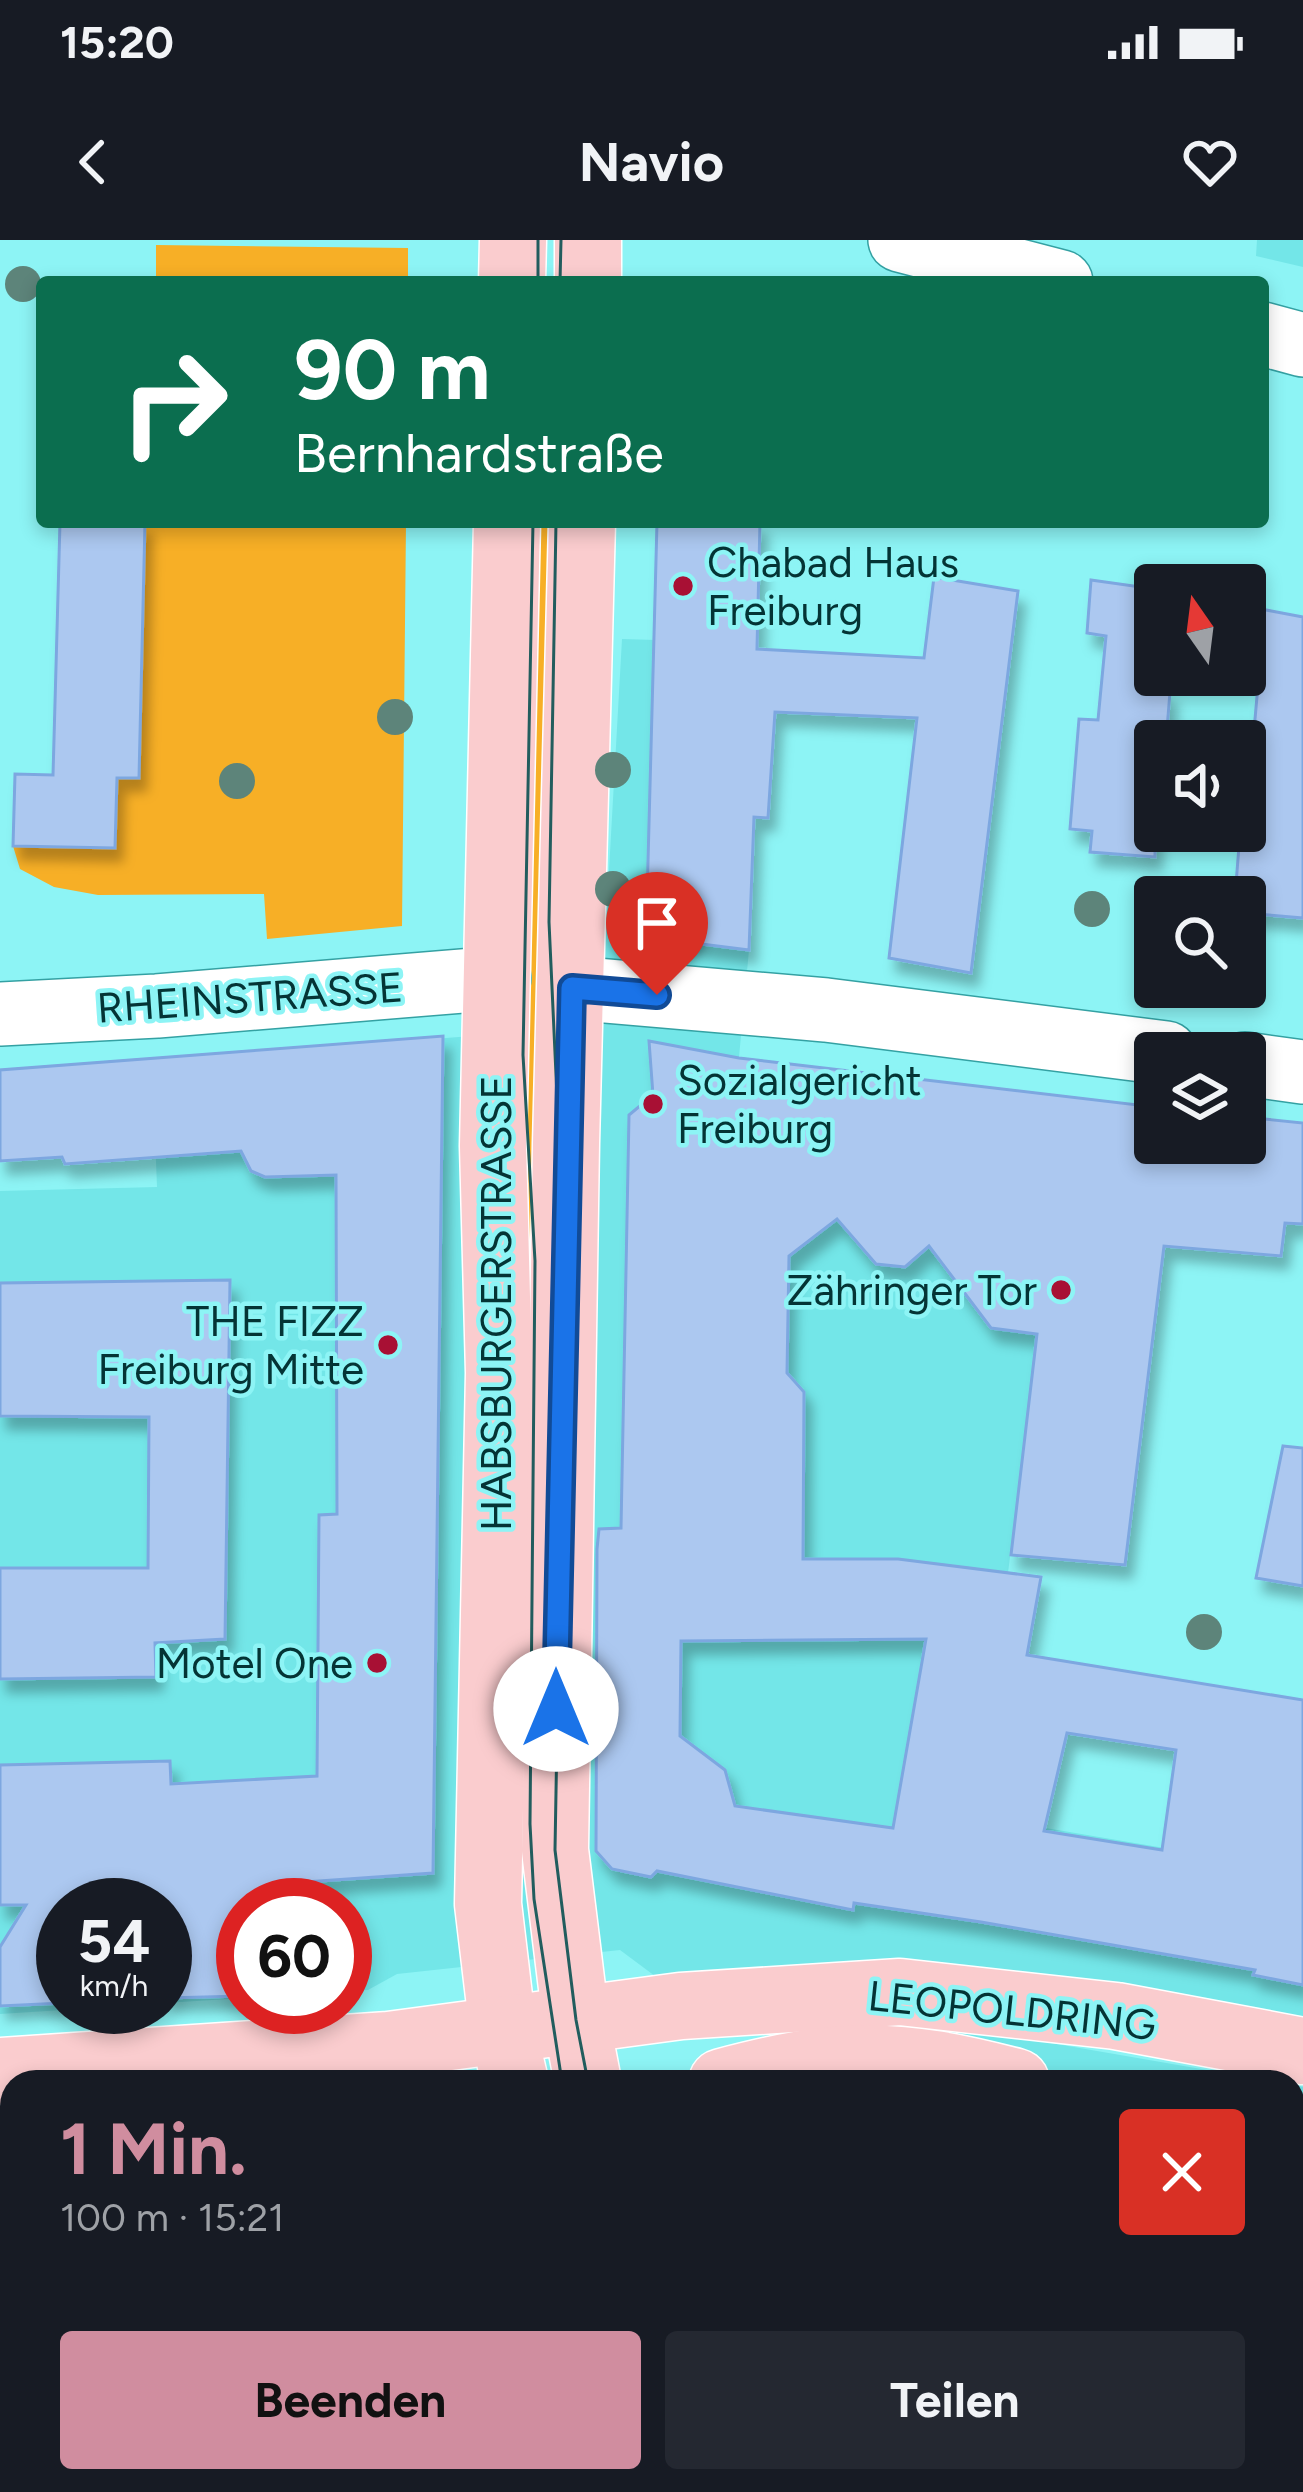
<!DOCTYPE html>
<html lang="de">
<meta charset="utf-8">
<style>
body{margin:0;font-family:Figtree,sans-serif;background:#242831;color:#f1f3f6;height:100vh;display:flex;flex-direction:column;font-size:45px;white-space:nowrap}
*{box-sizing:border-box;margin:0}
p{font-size:39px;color:#9ea1a6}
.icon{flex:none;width:66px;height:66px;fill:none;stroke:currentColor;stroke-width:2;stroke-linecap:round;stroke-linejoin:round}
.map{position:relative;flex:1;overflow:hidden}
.drawer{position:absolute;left:0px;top:1830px;width:1305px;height:423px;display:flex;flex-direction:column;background:#171b24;border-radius:36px 36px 0 0;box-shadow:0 6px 18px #0003}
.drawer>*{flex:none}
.top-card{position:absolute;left:36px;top:36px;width:1233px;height:252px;border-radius:12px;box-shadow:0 6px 18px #0003;background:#0b6e4f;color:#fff;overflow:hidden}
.needle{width:78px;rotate:346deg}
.controls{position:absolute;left:1134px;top:324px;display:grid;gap:24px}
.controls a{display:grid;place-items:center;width:132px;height:132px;border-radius:12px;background:#171b24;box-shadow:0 6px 18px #0003;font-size:60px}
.speed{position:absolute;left:36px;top:1638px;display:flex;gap:24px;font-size:60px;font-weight:700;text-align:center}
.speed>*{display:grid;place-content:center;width:156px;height:156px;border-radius:50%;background:#171b24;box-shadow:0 6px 18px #0003;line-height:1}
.speed small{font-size:30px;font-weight:400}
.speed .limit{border:18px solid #d22;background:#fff;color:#111}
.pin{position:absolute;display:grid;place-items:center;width:102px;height:102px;color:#fff;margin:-123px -51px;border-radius:50% 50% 50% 0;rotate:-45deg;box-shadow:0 0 12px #0007}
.pin .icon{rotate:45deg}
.me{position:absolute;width:132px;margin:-66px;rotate:0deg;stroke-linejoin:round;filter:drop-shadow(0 0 9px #0008)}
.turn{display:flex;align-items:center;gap:42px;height:252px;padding:0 60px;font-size:54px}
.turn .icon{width:156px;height:156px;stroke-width:2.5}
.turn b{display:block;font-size:84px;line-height:102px}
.round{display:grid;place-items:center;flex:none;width:126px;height:126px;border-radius:12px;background:#242831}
.headline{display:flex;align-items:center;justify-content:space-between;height:204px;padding:0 60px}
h1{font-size:72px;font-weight:700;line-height:90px;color:#d08d9f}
.button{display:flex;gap:24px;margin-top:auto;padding:24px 60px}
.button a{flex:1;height:138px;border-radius:12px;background:#d08d9f;color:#111;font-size:48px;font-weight:700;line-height:138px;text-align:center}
.button a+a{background:#242831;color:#f1f3f6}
.status{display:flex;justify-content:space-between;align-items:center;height:84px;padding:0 60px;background:#171b24;direction:ltr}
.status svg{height:33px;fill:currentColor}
header{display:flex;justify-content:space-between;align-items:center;height:156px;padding:0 60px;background:#171b24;font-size:54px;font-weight:700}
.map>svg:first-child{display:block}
.built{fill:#73e6e8}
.green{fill:#f7af26}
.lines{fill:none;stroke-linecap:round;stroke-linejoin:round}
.stream{stroke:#58a133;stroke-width:16}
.building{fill:#acc8f0;stroke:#7da7e0;stroke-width:3;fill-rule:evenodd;filter:url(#shadow)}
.lane-casing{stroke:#34a1a3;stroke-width:33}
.street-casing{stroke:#34a1a3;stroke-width:66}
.primary-casing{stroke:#fff;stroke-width:69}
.lane{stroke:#fff;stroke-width:30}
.street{stroke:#fff;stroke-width:63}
.primary{stroke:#faccce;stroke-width:66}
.tram{stroke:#225d5e;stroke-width:3}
.tree{fill:#5d847a}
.route-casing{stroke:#114b97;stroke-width:30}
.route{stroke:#1a73e8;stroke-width:21}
.poi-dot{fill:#a81034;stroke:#8df4f5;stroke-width:4.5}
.labels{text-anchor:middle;stroke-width:9;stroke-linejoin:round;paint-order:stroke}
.poi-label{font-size:42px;fill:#043435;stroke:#8df4f5;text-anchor:end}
.street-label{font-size:42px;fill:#043435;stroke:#8df4f5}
</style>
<div class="status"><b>15:20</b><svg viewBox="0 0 49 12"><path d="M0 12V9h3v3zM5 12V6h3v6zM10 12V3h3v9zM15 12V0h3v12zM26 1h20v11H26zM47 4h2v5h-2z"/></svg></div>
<header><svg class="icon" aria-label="back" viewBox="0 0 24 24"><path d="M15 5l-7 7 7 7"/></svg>Navio<svg class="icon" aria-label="heart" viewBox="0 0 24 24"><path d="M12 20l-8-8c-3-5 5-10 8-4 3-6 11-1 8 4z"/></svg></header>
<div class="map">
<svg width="1303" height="2252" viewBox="0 0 1303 2252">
<defs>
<filter id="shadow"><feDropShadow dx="7" dy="13" stdDeviation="6" flood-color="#0004"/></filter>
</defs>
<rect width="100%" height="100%" fill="#8df4f5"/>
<g class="built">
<path d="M 1257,0 L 1303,0 L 1303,27 L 1256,16 Z"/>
<path d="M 622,399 L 757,403 L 754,535 L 771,536 L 768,578 L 754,578 L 749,710 L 739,817 L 969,847 L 1037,1094 L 1008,1333 L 939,1324 L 898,1563 L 1182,1611 L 1303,1581 L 1303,1832 L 978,1779 L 714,1780 L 620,1710 L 397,1734 L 368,1750 L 345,1751 L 345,1665 L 243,1665 L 243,1758 L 165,1763 L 165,1665 L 63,1665 L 63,1767 L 110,1767 L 0,1774 L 0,951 L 157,947 L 152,821 L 510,793 L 582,1112 Z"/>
<path d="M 919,1784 L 976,1790 L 1276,1842 L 854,1842 Z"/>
<path d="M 1293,1845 L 1303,1847 L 1303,2252 L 734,2252 L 738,2241 L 1293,2241 Z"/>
</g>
<g class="green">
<path d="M 156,5 L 408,8 L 408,42 L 156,42 Z"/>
<path d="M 145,282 L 406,282 L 402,686 L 267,699 L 264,654 L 98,655 L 54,647 L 20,629 L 13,606 L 115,608 L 117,538 L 139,537 Z"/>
<path d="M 520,282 L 567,282 L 549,1114 L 523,1113 Z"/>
</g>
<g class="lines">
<path class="stream" d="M 142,2242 L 177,2252"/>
</g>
<g class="building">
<path d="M 60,282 L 145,282 L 139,538 L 117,538 L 115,608 L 13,606 L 15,534 L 53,535 Z"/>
<path d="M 657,282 L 760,282 L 757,409 L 924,418 L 934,337 L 1018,351 L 971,733 L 889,718 L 917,478 L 775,472 L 768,578 L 754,577 L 749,710 L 646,697 Z"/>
<path d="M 1091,340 L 1155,349 L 1155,450 L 1170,452 L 1166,501 L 1155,501 L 1155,617 L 1090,612 L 1092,591 L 1070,589 L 1079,479 L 1098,480 L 1106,396 L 1087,393 Z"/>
<path d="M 1245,366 L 1303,377 L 1303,678 L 1245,673 L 1245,657 L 1235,657 L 1239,606 L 1245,591 L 1260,423 L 1245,420 Z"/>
<path d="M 443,796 L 433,1633 L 292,1643 L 293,1665 L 243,1665 L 243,1756 L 165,1758 L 165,1665 L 63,1665 L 63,1763 L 0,1766 L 0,1707 L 26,1665 L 0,1665 L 0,1525 L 170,1521 L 171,1544 L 317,1536 L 319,1275 L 337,1274 L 336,935 L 265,937 L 251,931 L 241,911 L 65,924 L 62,917 L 0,921 L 0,830 Z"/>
<path d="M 649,801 L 739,818 L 1155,867 L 1155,903 L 1245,903 L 1245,877 L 1303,883 L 1303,984 L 1285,983 L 1281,1016 L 1164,1006 L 1125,1325 L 1011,1315 L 1037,1094 L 991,1088 L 929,1006 L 905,1027 L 876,1024 L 837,979 L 789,1016 L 787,1133 L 804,1152 L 803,1319 L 898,1319 L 1041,1337 L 1027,1415 L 1303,1460 L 1303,1745 L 1253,1735 L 1255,1730 L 981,1682 L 854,1663 L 853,1670 L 657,1631 L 651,1637 L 612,1629 L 596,1611 L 597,1309 L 599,1289 L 621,1288 L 629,875 L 653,855 ZM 926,1399 L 893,1588 L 735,1566 L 725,1530 L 680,1496 L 681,1401 ZM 1067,1493 L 1176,1510 L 1162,1610 L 1044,1591 Z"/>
<path d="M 230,1040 L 225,1399 L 155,1403 L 156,1437 L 0,1439 L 0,1328 L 148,1328 L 149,1177 L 0,1176 L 0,1043 Z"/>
<path d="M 1283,1206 L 1303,1208 L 1303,1346 L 1256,1338 Z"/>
</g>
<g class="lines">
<defs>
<path id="lane" d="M 0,2009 L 12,2008"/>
<g id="street">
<path d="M 900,0 L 1061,42"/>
<path d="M 1263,94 L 1303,105"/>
<path d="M 572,748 L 826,770 L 1166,813"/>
<path d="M 0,774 L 157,766 L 499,738"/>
<path d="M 1245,824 L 1303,832"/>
<path d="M 0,2182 L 12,2185"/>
<path d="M 479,2241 L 481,2252"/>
<path d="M 74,2252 L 80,2241"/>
<path d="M 585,2252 L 588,2241"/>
<path d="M 944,2252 L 948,2241"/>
</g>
<g id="primary">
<path d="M 512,42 L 513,0"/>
<path d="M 588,42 L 588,0"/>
<path d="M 507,282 L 493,906 L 499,1133 L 488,1664 L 503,1790 L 515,1842"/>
<path d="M 582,282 L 566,903 L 555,1610 L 576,1780 L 588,1842"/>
<path d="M 0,1831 L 389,1805 L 681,1766 L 900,1752 L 1116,1776 L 1303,1811"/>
<path d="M 722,1842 C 841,1810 898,1811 1016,1842"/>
<path d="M 1293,1904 L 1303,1906"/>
<path d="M 0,1943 L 12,1942"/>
</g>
</defs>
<use href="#lane" class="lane-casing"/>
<use href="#street" class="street-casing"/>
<use href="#primary" class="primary-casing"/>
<use href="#lane" class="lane"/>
<use href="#street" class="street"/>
<use href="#primary" class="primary"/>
<g class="tram">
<path d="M 538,42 L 538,0"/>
<path d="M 560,42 L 561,0"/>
<path d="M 533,282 L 523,815 L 535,1021 L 530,1584 L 534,1659 L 562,1842"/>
<path d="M 556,282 L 549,682 L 565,1031 L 555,1610 L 576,1780 L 588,1842"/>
<path d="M 0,2086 L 12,2086"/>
<path d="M 567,2252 L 570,2241"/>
<path d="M 600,2252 L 603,2241"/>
</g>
</g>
<g class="tree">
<circle cx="23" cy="44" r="18"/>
<circle cx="395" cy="477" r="18"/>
<circle cx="613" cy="530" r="18"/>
<circle cx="237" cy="541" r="18"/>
<circle cx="613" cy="649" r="18"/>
<circle cx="1092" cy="669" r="18"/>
<circle cx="1204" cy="1392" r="18"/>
</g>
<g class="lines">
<defs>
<path id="route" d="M 556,1469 L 572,748 L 657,755"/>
</defs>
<use href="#route" class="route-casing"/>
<use href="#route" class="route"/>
</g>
<g class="poi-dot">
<circle cx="683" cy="346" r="12"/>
<circle cx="653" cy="864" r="12"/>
<circle cx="1061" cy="1050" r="12"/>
<circle cx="388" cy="1105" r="12"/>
<circle cx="377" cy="1423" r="12"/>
</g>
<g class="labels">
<g class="poi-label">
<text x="707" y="337" text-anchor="start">Chabad Haus<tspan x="707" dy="48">Freiburg</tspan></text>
<text x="677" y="855" text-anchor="start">Sozialgericht<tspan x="677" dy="48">Freiburg</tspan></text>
<text x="1037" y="1065">Zähringer Tor</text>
<text x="364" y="1096">THE FIZZ<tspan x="364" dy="48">Freiburg Mitte</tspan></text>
<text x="353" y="1438">Motel One</text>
</g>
<g class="street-label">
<text transform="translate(250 757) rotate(-4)" y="15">RHEINSTRASSE</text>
<text transform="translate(496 1063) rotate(-90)" y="15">HABSBURGERSTRASSE</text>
<text transform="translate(1012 1770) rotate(6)" y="15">LEOPOLDRING</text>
</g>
</g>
</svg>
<div class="controls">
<a><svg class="needle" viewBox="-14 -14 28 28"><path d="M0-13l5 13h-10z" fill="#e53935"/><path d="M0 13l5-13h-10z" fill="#9ea1a6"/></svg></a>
<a><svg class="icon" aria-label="sound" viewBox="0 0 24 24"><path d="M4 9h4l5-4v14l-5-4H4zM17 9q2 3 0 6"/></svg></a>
<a><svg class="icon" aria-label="search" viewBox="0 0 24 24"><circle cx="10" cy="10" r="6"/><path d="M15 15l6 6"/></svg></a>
<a><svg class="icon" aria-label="layers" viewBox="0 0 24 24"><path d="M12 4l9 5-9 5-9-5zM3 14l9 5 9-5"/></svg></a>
</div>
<div class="speed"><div>54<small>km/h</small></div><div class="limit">60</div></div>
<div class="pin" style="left:657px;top:755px;background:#d93025"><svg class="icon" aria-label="arrive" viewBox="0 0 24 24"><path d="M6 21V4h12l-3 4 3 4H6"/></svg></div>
<svg class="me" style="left:556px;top:1469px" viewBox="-20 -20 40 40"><circle r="19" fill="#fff"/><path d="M0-13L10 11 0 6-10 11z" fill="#1a73e8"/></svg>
<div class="top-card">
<div class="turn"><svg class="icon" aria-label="right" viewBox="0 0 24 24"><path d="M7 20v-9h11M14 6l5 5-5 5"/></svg><div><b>90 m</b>Bernhardstraße</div></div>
</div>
<section class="drawer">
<div class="headline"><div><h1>1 Min.</h1><p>100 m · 15:21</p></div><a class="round" style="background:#d93025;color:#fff"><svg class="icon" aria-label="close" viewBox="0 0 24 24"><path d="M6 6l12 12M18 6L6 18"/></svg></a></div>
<div class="button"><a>Beenden</a><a>Teilen</a></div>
</section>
</div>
